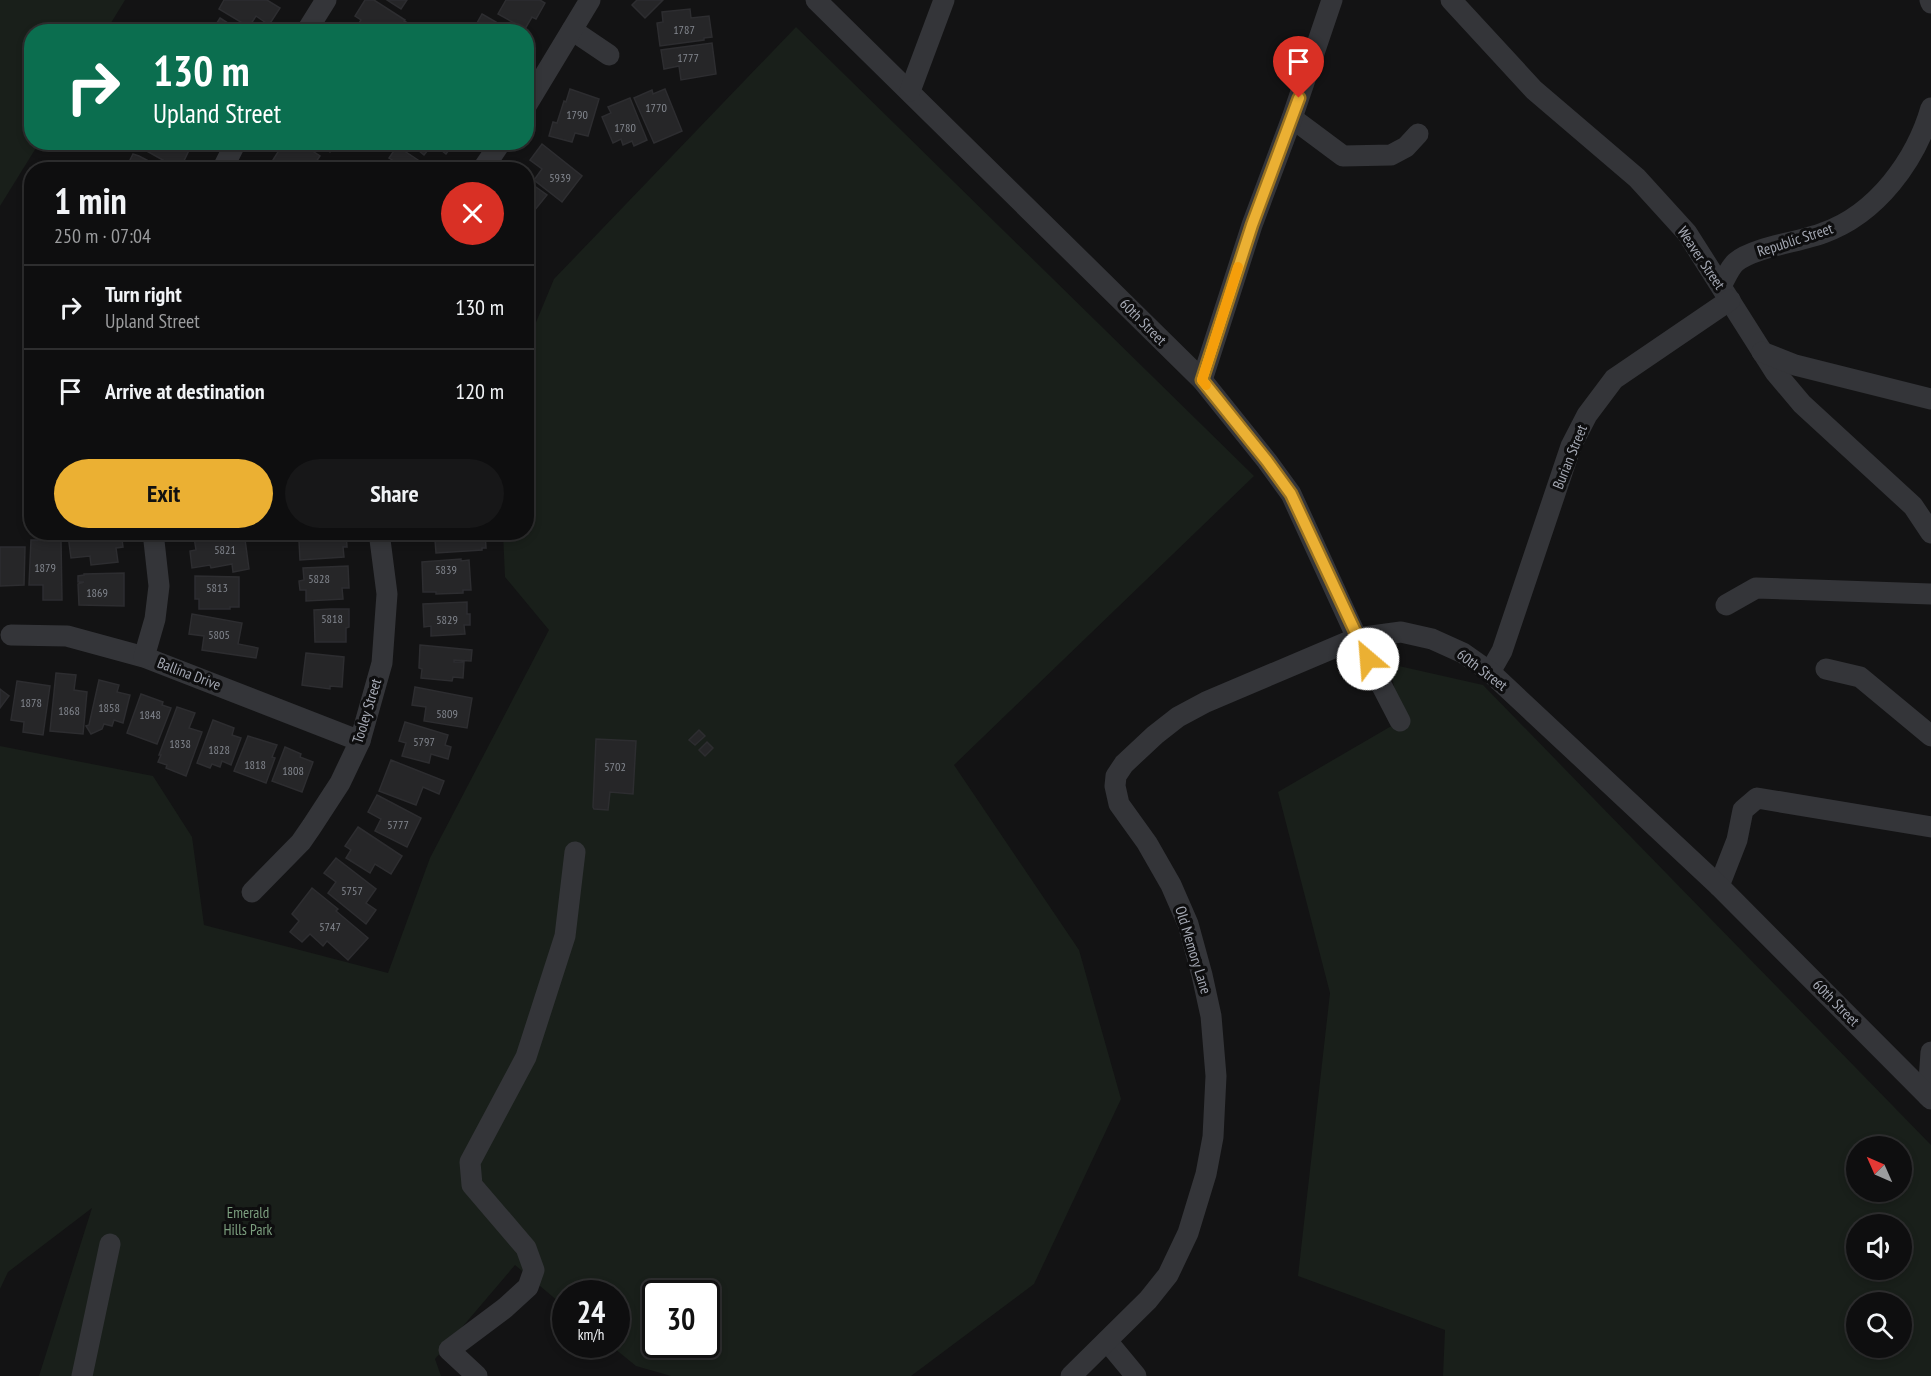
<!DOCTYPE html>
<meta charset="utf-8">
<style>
body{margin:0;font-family:"PT Sans Narrow",sans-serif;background:#171718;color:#f1f3f6;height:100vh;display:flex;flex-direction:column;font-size:22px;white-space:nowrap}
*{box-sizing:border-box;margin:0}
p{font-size:20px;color:#9b9c9e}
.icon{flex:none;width:33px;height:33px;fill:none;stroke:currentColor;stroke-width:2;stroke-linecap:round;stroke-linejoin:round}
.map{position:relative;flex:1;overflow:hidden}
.panel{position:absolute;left:24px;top:162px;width:510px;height:378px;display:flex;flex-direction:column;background:#0e0e0f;border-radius:24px;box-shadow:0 3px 9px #0003,0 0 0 2px #2e2e2f}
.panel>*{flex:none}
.banner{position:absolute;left:24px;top:24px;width:510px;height:126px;border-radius:24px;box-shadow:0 3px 9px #0003,0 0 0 2px #2e2e2f;background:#0b6e4f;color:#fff;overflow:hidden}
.needle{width:39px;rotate:315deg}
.fabs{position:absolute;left:1846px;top:1136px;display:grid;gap:12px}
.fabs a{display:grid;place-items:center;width:66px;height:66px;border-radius:50%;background:#0e0e0f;box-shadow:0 3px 9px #0003,0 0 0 2px #2e2e2f;font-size:30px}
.speed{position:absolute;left:552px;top:1280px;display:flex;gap:12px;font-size:30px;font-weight:700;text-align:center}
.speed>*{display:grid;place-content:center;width:78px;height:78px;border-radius:50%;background:#0e0e0f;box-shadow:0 3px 9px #0003,0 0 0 2px #2e2e2f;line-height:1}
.speed small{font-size:15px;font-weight:400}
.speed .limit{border:3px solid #111;border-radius:9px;background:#fff;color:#111}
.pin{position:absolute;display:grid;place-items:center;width:51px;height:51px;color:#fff;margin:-62px -26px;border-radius:50% 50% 50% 0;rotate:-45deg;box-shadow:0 0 6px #0007}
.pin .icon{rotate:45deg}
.me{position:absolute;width:66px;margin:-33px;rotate:333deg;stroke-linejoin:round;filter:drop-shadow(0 0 4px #0008)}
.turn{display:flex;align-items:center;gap:21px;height:126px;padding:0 30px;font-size:27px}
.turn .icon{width:78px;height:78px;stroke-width:2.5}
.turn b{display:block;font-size:42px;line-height:51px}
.round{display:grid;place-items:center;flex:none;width:63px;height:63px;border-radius:32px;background:#171718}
.summary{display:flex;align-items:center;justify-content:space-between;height:102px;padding:0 30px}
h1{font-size:36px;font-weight:700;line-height:45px}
.cta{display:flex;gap:12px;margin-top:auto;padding:12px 30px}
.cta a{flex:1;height:69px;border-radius:36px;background:#ebb033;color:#111;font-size:24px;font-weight:700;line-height:69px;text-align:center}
.cta a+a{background:#171718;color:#f1f3f6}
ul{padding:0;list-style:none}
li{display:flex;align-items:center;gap:18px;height:84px;padding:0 30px;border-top:2px solid #2e2e2f}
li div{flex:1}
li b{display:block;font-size:22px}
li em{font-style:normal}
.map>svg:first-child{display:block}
.green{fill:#191f1a;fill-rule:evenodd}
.building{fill:#262628;stroke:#2d2d30;stroke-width:1.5}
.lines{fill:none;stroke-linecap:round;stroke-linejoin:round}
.minor{stroke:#343539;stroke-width:21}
.route-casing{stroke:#997221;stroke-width:15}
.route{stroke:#ebb033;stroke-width:10}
.slow{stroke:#f59e0b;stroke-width:10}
.labels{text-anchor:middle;stroke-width:6;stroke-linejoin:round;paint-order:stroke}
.number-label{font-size:12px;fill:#848890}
.street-label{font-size:15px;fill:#a5a9b4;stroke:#0e0e0f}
.park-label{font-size:15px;fill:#7c9f7f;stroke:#0e0e0f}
</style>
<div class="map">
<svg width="1931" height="1376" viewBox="0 0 1931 1376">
<rect width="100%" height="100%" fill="#131314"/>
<g class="green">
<path d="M 0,0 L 125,0 L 106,31 L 32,32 L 32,142 L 39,143 L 0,206 Z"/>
<path d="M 796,27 L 1254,476 L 954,765 L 1079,950 L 1121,1099 L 1034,1284 L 911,1376 L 671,1376 L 636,1366 L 609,1344 L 616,1344 L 616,1293 L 566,1293 L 565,1307 L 515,1265 L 435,1359 L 441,1376 L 39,1376 L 92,1208 L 8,1272 L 0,1289 L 0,746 L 153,776 L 192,837 L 204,925 L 388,973 L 430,858 L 549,630 L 505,577 L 503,533 L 526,532 L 527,344 L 554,279 ZM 656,1293 L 706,1293 L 706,1344 L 656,1344 Z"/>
<path d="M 1390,664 L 1483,685 L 1931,1145 L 1931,1376 L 1443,1376 L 1445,1330 L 1298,1276 L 1330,993 L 1278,792 L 1400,721 ZM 1857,1146 L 1902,1146 L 1902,1191 L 1857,1191 ZM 1857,1224 L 1902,1224 L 1902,1269 L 1857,1269 ZM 1857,1302 L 1902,1302 L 1902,1347 L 1857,1347 Z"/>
</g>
<g class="building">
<path d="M 224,0 L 267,0 L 280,8 L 269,25 L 256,16 L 249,27 L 219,9 Z"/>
<path d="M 365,0 L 374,0 L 405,20 L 404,21 L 410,24 L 406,32 L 362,32 L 356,28 L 361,20 L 355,16 Z"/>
<path d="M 387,0 L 407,0 L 401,9 Z"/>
<path d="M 506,0 L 540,0 L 545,3 L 536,19 L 532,17 L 525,29 L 498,14 Z"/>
<path d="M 637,0 L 663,0 L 645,18 L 632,5 Z"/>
<path d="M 690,9 L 691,18 L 709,16 L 712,37 L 704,38 L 704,40 L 660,46 L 657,23 L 663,22 L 662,12 Z"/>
<path d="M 482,14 L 510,30 L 515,32 L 472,32 Z"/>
<path d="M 220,18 L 242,32 L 216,32 L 213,29 Z"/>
<path d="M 712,43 L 716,74 L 681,80 L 679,66 L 664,69 L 661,50 Z"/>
<path d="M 570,89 L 599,99 L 588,136 L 575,133 L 572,142 L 549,136 L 553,122 L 557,123 L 564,101 L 566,102 Z"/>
<path d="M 665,89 L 682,131 L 654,143 L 634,98 L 652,90 L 653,94 Z"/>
<path d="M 630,98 L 647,140 L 634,146 L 632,141 L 623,145 L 621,139 L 613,143 L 602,117 L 611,113 L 608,107 Z"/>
<path d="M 137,142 L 193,142 L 181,167 L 169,161 L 168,163 L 145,150 L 136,144 Z"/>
<path d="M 276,142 L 299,142 L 320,156 L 312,168 L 309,167 L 307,170 L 280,170 L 271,163 L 278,152 L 272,148 Z"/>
<path d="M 315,142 L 336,142 L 330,152 Z"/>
<path d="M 408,142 L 455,142 L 446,154 L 433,144 L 424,155 Z"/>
<path d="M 542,144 L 582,176 L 562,202 L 534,180 L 542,169 L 530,160 Z"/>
<path d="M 397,146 L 427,166 L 431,170 L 390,170 L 387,167 L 392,160 L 389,158 Z"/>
<path d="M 133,154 L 139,156 L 166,170 L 135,170 L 128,164 Z"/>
<path d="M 526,180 L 547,195 L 526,221 Z"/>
<path d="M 86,532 L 121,532 L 123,547 L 116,548 L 118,562 L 91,565 L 90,556 L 71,558 L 68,535 Z"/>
<path d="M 219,532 L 244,532 L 249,569 L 233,572 L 232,564 L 211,568 L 210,565 L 192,568 L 190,551 L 196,550 L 194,537 Z"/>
<path d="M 293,532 L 346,532 L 347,547 L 343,547 L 344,557 L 300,560 L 299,541 L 293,541 Z"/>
<path d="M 419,532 L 485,532 L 486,548 L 482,548 L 482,550 L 436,553 L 435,540 L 420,540 Z"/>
<path d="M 31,540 L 61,540 L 62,600 L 43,600 L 43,585 L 29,585 Z"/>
<path d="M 0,547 L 25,547 L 24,585 L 0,586 Z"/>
<path d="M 461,559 L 461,561 L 469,560 L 471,590 L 463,590 L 463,593 L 436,594 L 436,592 L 423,592 L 422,562 Z"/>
<path d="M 348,566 L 349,588 L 342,588 L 343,599 L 306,601 L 306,590 L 300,590 L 299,581 L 304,580 L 303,568 Z"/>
<path d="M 124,573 L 124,606 L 79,605 L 78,584 L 84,582 L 78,582 L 78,576 L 84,575 L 84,574 Z"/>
<path d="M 195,576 L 239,577 L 239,607 L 230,607 L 230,609 L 199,609 L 199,599 L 195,599 Z"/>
<path d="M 467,602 L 467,614 L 470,614 L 470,625 L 464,625 L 465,634 L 431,636 L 431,626 L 424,627 L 423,604 Z"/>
<path d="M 331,609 L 349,609 L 349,627 L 346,628 L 346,642 L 315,642 L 314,610 Z"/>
<path d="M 192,614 L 242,623 L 238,644 L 258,648 L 256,658 L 202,650 L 204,636 L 189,634 Z"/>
<path d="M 420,645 L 472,650 L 471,661 L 454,660 L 454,662 L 464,662 L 463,678 L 453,677 L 452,681 L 421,678 L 422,669 L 419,668 Z"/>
<path d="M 306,653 L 344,657 L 342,687 L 330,686 L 330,689 L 302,685 Z"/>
<path d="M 56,673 L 76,675 L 74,690 L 87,692 L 83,734 L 50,731 Z"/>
<path d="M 99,680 L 119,685 L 117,692 L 130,695 L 123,723 L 114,720 L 112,726 L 104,724 L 102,729 L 91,734 L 86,726 L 89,725 Z"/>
<path d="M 17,681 L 50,686 L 43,735 L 23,732 L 24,722 L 11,720 Z"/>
<path d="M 415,687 L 472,698 L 467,728 L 424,721 L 426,707 L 412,705 Z"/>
<path d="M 0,689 L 9,696 L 0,708 Z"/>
<path d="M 141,694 L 163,702 L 162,705 L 171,708 L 157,744 L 127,733 Z"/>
<path d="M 177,707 L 195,713 L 189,728 L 202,732 L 186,776 L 166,768 L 167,765 L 158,762 L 161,755 L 159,755 Z"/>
<path d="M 213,720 L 234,728 L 232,735 L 241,738 L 231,765 L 222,761 L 220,767 L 212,764 L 210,768 L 197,763 Z"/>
<path d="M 405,722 L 448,735 L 445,745 L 451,747 L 448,759 L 431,754 L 429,763 L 402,756 L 406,743 L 399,741 Z"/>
<path d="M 699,730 L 705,736 L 695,745 L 689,740 Z"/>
<path d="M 248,736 L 277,745 L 272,757 L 275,758 L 266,783 L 234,771 Z"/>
<path d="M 596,739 L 636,741 L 633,794 L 610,792 L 608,810 L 594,809 L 593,807 Z"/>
<path d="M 707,742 L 713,748 L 705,756 L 699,750 Z"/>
<path d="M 285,747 L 301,754 L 300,757 L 313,762 L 302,792 L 272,781 Z"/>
<path d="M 391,760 L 444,781 L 439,794 L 423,787 L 416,805 L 379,791 Z"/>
<path d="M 377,795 L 421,818 L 407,847 L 375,831 L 381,819 L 368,812 Z"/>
<path d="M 358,827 L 402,856 L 391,874 L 375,864 L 370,873 L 346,858 L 351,850 L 345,846 Z"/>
<path d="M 336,858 L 376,889 L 366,903 L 376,910 L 366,924 L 328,893 L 336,882 L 324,873 Z"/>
<path d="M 312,888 L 338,909 L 336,911 L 368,938 L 348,960 L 327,941 L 323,946 L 310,934 L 302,942 L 290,932 L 299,921 L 292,914 Z"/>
</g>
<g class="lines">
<g class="minor">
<path d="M 816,0 L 1202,380 L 1267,461 L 1291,494 L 1357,638 L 1400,721"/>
<path d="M 1451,0 L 1534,90 L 1637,178 L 1687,233 L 1775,372 L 1802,404 L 1913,506 L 1931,533"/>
<path d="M 1930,0 L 1931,3"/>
<path d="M 572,30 L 609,55"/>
<path d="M 306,32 L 326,0"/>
<path d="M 910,91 L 944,0"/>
<path d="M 526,106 L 590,0"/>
<path d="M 1292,118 L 1343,156 L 1391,155 L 1406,147 L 1418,134"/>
<path d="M 222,170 L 236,142"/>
<path d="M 482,170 L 501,142"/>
<path d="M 1721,286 C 1725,279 1730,267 1736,262 C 1754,247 1800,242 1823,233 C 1877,214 1916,160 1931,108"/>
<path d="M 1762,352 L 1795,365 L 1931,399"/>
<path d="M 1202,380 L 1252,225 L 1292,118 L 1332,0"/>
<path d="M 1726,605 L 1756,588 L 1931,594"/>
<path d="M 11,635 L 67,636 L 144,657 L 360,741"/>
<path d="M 144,657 L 155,619 L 159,586 L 153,532"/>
<path d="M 1826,669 L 1860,677 L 1931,736"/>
<path d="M 1490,672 L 1502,651 L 1571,446 L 1587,415 L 1614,379 L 1730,300"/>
<path d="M 1719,886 L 1737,840 L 1743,810 L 1757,798 L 1931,827"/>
<path d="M 252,892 L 301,842 L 312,826 L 340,783 L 360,741 L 382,663 L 387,594 L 379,532"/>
<path d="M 1928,1096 L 1931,1052"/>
<path d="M 1107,1341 L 1136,1376"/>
<path d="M 82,1376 L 110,1244"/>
<path d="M 477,1376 L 449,1350 L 505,1308 L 528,1287 L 534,1270 L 526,1248 L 472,1185 L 470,1162 L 526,1057 L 565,936 L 575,852"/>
<path d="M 1071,1376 L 1148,1300 L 1168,1275 L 1188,1233 L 1206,1174 L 1213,1137 L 1216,1076 L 1211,1016 L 1202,975 L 1188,924 L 1171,885 L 1147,843 L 1119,804 L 1115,786 L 1116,776 L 1124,764 L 1155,735 L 1178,717 L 1206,702 L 1357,638 L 1401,632 L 1432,639 L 1463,653 L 1490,672 L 1719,886 L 1931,1099"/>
</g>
</g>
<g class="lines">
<defs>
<path id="route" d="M 1299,98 L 1252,225 L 1202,380 L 1267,461 L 1291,494 L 1368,659"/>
</defs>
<use href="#route" class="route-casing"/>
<use href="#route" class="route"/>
<path class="slow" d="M 1206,385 L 1202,380 L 1238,267"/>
</g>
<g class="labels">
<g class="number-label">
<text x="684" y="34">1787</text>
<text x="688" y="62">1777</text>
<text x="656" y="112">1770</text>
<text x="577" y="119">1790</text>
<text x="625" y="132">1780</text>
<text x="560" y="182">5939</text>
<text x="225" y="554">5821</text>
<text x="45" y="572">1879</text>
<text x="446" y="574">5839</text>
<text x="319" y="583">5828</text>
<text x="217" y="592">5813</text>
<text x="97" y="597">1869</text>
<text x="332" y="623">5818</text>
<text x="447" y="624">5829</text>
<text x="219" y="639">5805</text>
<text x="31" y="707">1878</text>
<text x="109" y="712">1858</text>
<text x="69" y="715">1868</text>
<text x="447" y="718">5809</text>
<text x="150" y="719">1848</text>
<text x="424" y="746">5797</text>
<text x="180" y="748">1838</text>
<text x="219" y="754">1828</text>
<text x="255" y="769">1818</text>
<text x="615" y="771">5702</text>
<text x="293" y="775">1808</text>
<text x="398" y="829">5777</text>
<text x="352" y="895">5757</text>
<text x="330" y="931">5747</text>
</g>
<g class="street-label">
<text transform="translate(1795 240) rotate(-18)" y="5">Republic Street</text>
<text transform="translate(1701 258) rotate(56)" y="5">Weaver Street</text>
<text transform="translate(1143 322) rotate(45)" y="5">60th Street</text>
<text transform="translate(1570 457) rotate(-68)" y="5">Burian Street</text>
<text transform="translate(1482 670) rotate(37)" y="5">60th Street</text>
<text transform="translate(189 674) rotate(21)" y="5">Ballina Drive</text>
<text transform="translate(367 711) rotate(-73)" y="5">Tooley Street</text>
<text transform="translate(1193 950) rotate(73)" y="5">Old Memory Lane</text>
<text transform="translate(1836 1003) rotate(45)" y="5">60th Street</text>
</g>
<g class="park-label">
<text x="248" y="1218">Emerald<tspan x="248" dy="17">Hills Park</tspan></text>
</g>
</g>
</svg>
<div class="fabs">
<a><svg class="needle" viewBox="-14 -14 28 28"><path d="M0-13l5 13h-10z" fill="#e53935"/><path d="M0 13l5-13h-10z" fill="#9b9c9e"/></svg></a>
<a><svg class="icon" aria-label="sound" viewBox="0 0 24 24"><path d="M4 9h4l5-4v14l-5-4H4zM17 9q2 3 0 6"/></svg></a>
<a><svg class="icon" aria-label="search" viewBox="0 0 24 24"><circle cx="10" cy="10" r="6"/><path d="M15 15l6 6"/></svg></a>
</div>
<div class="speed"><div>24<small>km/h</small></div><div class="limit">30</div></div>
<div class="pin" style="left:1299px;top:98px;background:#d93025"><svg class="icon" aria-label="arrive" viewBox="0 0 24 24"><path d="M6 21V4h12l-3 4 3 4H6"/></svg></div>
<svg class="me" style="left:1368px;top:659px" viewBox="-20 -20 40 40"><circle r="19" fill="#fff"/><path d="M0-13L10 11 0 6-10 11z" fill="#ebb033"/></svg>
<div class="banner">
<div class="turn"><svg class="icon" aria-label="right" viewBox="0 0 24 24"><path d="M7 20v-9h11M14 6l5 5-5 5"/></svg><div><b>130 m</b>Upland Street</div></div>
</div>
<section class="panel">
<div class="summary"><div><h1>1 min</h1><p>250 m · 07:04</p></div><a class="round" style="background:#d93025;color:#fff"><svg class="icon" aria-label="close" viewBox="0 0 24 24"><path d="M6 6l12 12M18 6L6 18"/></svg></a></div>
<ul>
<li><svg class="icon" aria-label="right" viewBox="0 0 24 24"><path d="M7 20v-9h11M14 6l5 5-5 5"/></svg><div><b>Turn right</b><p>Upland Street</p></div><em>130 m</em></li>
<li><svg class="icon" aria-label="arrive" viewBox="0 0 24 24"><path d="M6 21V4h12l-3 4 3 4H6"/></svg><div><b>Arrive at destination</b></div><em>120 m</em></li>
</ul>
<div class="cta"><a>Exit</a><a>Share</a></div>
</section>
</div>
